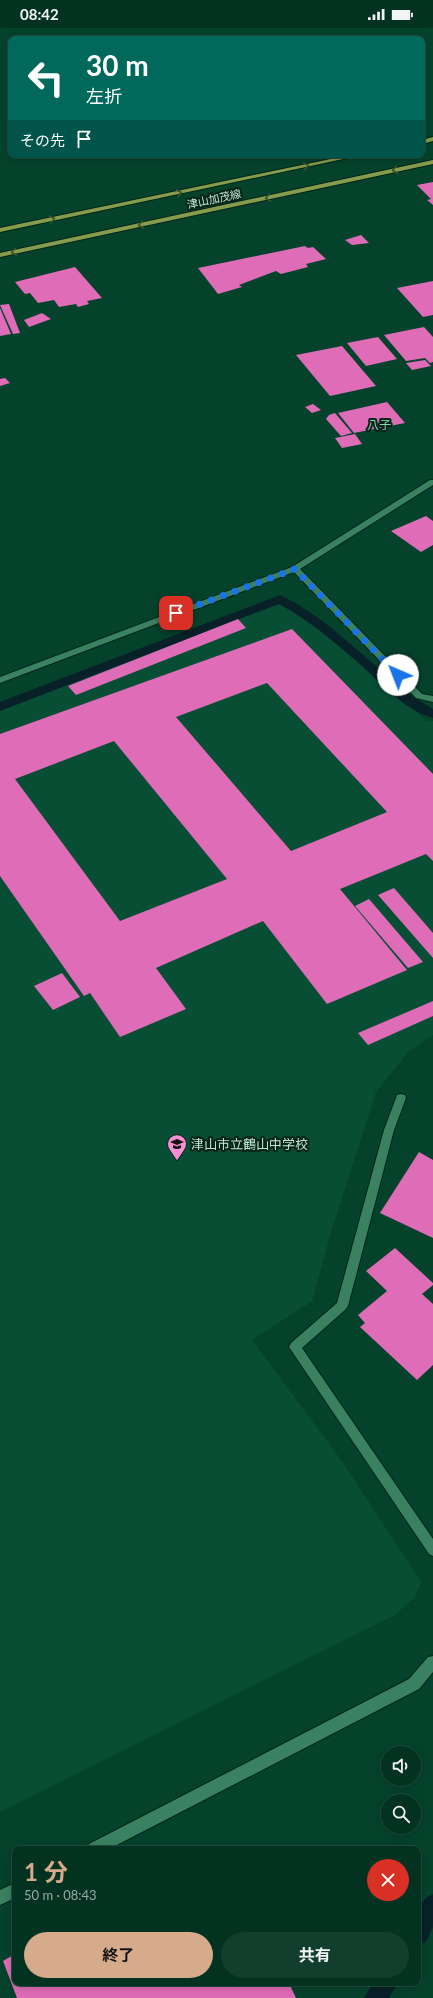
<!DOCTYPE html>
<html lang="ja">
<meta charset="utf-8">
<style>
body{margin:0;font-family:Lato,"Noto Sans JP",sans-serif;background:#123e2e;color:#f1f3f6;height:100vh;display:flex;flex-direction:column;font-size:15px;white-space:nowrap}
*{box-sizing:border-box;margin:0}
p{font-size:13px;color:#97aaa5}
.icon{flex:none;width:22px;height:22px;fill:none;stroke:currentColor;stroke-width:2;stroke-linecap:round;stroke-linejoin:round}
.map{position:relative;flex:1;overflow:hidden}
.panel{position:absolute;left:12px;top:1818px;width:409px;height:140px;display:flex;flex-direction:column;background:#043221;border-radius:8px;box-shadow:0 2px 10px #0003,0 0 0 1px #254d3f}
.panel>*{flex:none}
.banner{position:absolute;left:8px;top:8px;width:417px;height:122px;border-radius:8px;box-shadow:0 2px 10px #0003,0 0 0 1px #254d3f;background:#00695c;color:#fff;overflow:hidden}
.fabs{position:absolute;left:381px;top:1718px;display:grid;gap:8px}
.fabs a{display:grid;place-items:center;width:40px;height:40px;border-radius:50%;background:#043221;box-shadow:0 2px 10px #0003,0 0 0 1px #254d3f;font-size:20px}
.pin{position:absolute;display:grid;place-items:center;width:34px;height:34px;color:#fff;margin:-17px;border-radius:8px;box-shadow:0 2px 6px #0006}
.me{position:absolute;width:44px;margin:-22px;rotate:316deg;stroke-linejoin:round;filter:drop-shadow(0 0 3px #0008)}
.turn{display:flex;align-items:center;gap:14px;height:84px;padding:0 12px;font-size:18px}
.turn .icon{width:52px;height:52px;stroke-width:2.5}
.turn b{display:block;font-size:28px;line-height:34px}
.then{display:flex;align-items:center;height:38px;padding:0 12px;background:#0003;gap:8px;font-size:15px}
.round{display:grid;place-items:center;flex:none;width:42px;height:42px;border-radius:21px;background:#123e2e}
.headline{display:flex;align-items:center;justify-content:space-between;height:68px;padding:0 12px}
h1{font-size:24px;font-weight:700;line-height:30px;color:#d6ab8b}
.primary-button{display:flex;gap:8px;margin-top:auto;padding:8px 12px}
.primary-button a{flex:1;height:46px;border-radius:24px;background:#d6ab8b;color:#111;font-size:16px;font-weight:700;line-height:46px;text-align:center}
.primary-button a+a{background:#123e2e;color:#f1f3f6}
.status{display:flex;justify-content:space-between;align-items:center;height:28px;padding:0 20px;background:#043221;direction:ltr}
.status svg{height:11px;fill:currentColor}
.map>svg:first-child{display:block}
.built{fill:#074e35}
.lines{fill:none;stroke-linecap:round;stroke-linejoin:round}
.stream{fill:#082028;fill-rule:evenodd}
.building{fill:#de6cb7;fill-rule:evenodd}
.street-casing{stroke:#002616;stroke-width:2}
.primary-casing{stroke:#002616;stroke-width:2}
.street{fill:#398161;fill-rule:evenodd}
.primary{fill:#879b4d;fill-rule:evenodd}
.oneway{stroke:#3a542d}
.route{stroke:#1a73e8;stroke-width:7;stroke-dasharray:0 12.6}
.labels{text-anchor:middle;stroke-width:4;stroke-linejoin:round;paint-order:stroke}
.far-street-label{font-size:11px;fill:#c2e5d3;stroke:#062418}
.far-neighbourhood-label{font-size:12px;fill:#8cd3b0;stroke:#062418}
.poi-label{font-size:13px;fill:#c2e5d3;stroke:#062418;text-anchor:start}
</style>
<div class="status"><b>08:42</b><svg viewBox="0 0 49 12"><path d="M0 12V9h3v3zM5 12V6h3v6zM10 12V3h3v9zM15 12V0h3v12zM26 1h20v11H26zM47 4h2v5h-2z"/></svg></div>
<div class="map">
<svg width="433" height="1970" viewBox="0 0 433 1970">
<rect width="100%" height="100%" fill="#05422c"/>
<path class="built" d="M 280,574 L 301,586 L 427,693 L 433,693 L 433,1007 L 409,1023 L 376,1064 L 332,1201 L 312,1273 L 252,1312 L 344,1436 L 421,1554 L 415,1569 L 395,1587 L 0,1784 L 0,681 Z"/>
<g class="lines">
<g class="stream">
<path d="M 280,567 L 299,577 L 328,597 L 410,667 L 433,681 L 433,690 C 404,682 381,655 360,636 C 334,614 309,592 279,576 L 0,683 L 0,674 Z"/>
<path d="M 433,1866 L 433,1899 L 426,1914 L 418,1917 C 418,1899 413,1874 433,1866 Z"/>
<path d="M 373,1955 L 398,1955 L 389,1970 L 364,1970 Z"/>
</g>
</g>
<g class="building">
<path d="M 433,154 L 433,177 L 427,172 L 431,171 L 417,157 Z"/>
<path d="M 361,207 L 369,215 L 352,217 L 345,212 Z"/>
<path d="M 305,218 L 308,220 L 313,219 L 326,231 L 306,236 L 308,239 L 281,246 L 276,243 L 239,257 L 242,259 L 218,266 L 198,240 Z"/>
<path d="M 75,239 L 102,270 L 87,273 L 89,276 L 78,279 L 76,276 L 59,279 L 54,272 L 38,275 L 30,265 L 25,266 L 15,254 Z"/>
<path d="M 433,253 L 433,287 L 423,289 L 397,260 Z"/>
<path d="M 9,276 L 20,305 L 13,306 L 0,277 Z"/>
<path d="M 0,280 L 11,306 L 0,308 Z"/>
<path d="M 42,285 L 51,291 L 29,299 L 24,292 Z"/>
<path d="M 424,299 L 433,309 L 433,334 L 430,335 L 425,330 L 406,333 L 384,307 Z"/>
<path d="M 378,309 L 397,331 L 366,338 L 347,315 Z"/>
<path d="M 342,318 L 376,358 L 330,368 L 296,327 Z"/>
<path d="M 425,332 L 431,338 L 412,342 L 406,335 Z"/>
<path d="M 5,350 L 10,355 L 0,358 L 0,351 Z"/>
<path d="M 387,374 L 405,395 L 354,405 L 338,385 Z"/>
<path d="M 313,376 L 321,382 L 312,385 L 305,379 Z"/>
<path d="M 335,385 L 352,405 L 341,408 L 326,391 L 329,387 Z"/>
<path d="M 355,406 L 362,416 L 342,420 L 335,410 Z"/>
<path d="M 426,488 L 433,493 L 433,517 L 421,524 L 391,503 Z"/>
<path d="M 238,591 L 246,600 L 76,667 L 68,658 Z"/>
<path d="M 292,601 L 433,746 L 433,833 L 426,826 L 340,861 L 407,942 L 327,976 L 263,893 L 156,940 L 186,981 L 120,1009 L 90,965 L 84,968 L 0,848 L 0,706 ZM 267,655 L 387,784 L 291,823 L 176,689 ZM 114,713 L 227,851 L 120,893 L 15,751 Z"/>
<path d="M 394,860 L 433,905 L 433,930 L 378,867 Z"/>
<path d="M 369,871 L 423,934 L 408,940 L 355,878 Z"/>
<path d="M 62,945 L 80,969 L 53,982 L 34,958 Z"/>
<path d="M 433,973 L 433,988 L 368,1017 L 358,1005 Z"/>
<path d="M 419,1124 L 433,1132 L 433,1210 L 380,1185 Z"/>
<path d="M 395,1220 L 433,1255 L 433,1257 L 422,1266 L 433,1276 L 433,1337 L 417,1352 L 360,1299 L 365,1295 L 358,1287 L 387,1263 L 366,1243 Z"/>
<path d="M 15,1926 L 15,1955 L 289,1955 L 296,1970 L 17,1970 L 3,1933 Z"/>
</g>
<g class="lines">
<defs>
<g id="street">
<path d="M 430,452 L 433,452 L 433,457 L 300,541 L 422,666 L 433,668 L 433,674 L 416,670 L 294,544 L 0,655 L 0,649 L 292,539 Z"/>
<path d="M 401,1066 L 405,1067 L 406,1070 L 394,1102 L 348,1278 L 346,1281 L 302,1320 L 433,1511 L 433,1528 L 429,1526 L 289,1319 L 291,1315 L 337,1275 L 384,1102 L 396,1070 L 397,1067 Z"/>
<path d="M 433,1628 L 433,1644 L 419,1661 L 109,1821 L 87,1821 L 89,1816 L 409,1651 L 428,1629 Z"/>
<path d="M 15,1855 L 15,1870 L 0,1877 L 0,1862 Z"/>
</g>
<g id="primary">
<path d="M 433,109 L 433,113 L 422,116 L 422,112 Z"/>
<path d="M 350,127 L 362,127 L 0,204 L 0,200 Z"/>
<path d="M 433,132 L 433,136 L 0,229 L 0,225 Z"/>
</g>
</defs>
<use href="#street" class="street-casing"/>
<use href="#primary" class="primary-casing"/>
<use href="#street" class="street"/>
<use href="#primary" class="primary"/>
</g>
<defs><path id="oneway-chevron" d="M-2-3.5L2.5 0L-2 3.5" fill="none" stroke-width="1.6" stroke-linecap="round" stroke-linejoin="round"/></defs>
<g class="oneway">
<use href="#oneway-chevron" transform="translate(306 138) rotate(-12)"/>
<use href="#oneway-chevron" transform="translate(395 142) rotate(168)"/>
<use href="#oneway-chevron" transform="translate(179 165) rotate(-12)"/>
<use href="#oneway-chevron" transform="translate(268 170) rotate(168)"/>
<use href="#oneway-chevron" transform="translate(52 191) rotate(-12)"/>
<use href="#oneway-chevron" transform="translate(141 197) rotate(168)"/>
<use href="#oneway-chevron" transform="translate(14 224) rotate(168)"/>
</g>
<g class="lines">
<path class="route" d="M 176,585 L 295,541 L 398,647"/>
</g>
<defs>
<symbol id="school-pin" viewBox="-11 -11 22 30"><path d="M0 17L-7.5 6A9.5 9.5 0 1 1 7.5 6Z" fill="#f690d1" stroke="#062418"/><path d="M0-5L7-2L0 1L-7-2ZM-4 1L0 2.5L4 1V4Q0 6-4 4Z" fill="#111"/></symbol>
</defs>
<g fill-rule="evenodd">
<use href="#school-pin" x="166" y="1105" width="22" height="30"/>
</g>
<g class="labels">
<g class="far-street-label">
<text transform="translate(214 171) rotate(-12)" y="4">津山加茂線</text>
</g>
<g class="far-neighbourhood-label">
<text x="379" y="401">八子</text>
</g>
<g class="poi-label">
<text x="191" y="1121">津山市立鶴山中学校</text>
</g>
</g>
</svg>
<div class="fabs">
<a><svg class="icon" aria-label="sound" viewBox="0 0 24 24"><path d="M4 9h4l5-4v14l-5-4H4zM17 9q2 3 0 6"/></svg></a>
<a><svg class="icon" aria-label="search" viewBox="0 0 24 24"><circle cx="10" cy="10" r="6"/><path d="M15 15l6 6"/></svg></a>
</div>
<div class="pin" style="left:176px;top:585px;background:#d93025"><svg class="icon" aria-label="arrive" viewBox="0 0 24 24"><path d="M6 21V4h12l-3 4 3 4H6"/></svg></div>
<svg class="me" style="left:398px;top:647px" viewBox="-20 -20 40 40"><circle r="19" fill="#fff"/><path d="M0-13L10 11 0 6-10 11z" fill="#1a73e8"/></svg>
<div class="banner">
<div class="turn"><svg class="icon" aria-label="left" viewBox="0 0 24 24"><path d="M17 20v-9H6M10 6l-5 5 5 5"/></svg><div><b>30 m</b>左折</div></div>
<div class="then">その先<svg class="icon" aria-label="arrive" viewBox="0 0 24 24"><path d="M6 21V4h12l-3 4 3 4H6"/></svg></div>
</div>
<section class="panel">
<div class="headline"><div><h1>1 分</h1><p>50 m · 08:43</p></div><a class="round" style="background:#d93025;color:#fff"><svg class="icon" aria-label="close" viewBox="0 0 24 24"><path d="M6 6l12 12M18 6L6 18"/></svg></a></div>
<div class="primary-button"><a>終了</a><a>共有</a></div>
</section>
</div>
